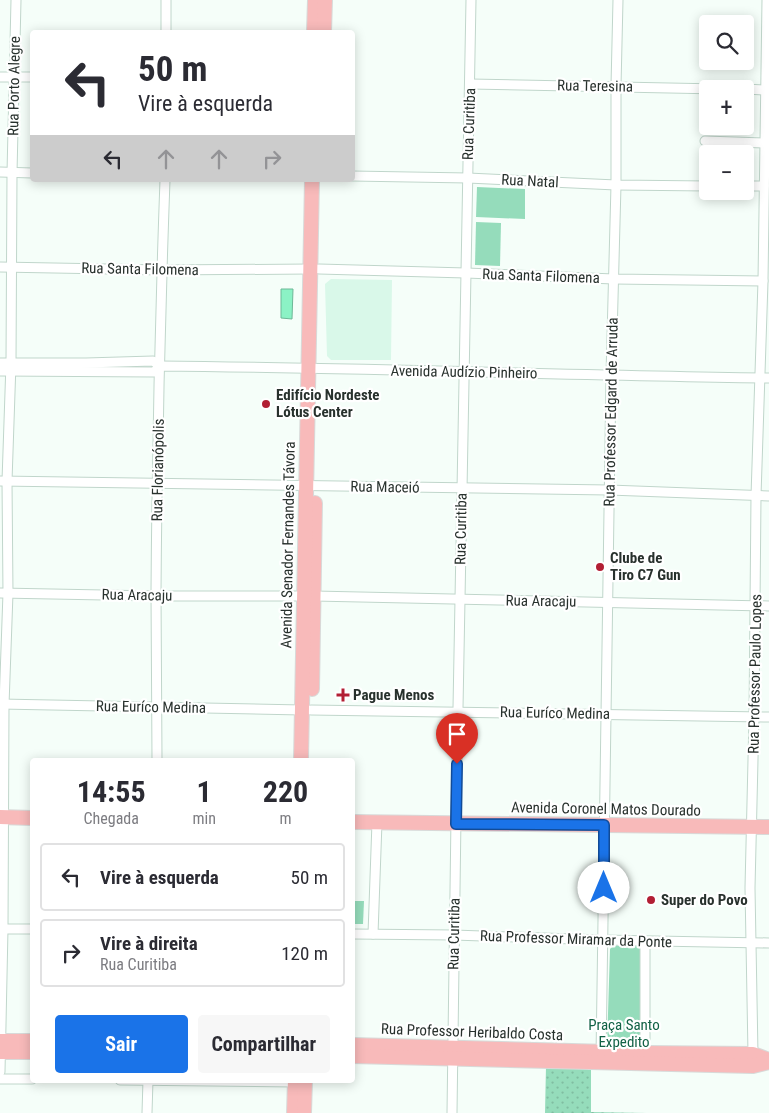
<!DOCTYPE html>
<html lang="pt">
<meta charset="utf-8">
<style>
body{margin:0;font-family:"Roboto Condensed",sans-serif;background:#f7f7f7;color:#2b2b33;height:100vh;display:flex;flex-direction:column;font-size:19px;white-space:nowrap}
*{box-sizing:border-box;margin:0}
p{font-size:16px;color:#7c7c81}
.icon{flex:none;width:28px;height:28px;fill:none;stroke:currentColor;stroke-width:2;stroke-linecap:round;stroke-linejoin:round}
.map{position:relative;flex:1;overflow:hidden}
.drawer{position:absolute;left:30px;top:758px;width:325px;height:325px;display:flex;flex-direction:column;background:#fff;border-radius:5px;box-shadow:0 2px 12px #0003}
.drawer>*{flex:none}
.top-card{position:absolute;left:30px;top:30px;width:325px;height:152px;border-radius:5px;box-shadow:0 2px 12px #0003;background:#fff;color:#2b2b33;overflow:hidden}
.buttons{position:absolute;left:699px;top:15px;display:grid;gap:10px}
.buttons a{display:grid;place-items:center;width:55px;height:55px;border-radius:5px;background:#fff;box-shadow:0 2px 12px #0003;font-size:25px}
.pin{position:absolute;display:grid;place-items:center;width:42px;height:42px;color:#fff;margin:-51px -21px;border-radius:50% 50% 50% 0;rotate:-45deg;box-shadow:0 0 5px #0007}
.pin .icon{rotate:45deg}
.me{position:absolute;width:55px;margin:-28px;rotate:0deg;stroke-linejoin:round;filter:drop-shadow(0 0 4px #0008)}
.turn{display:flex;align-items:center;gap:18px;height:105px;padding:0 25px;font-size:22px}
.turn .icon{width:65px;height:65px;stroke-width:2.5}
.turn b{display:block;font-size:35px;line-height:42px}
.lanes{display:flex;align-items:center;height:48px;padding:0 25px;background:#0003;justify-content:center;gap:25px;direction:ltr}
.lanes .off{opacity:.35}
.eta{display:flex;justify-content:space-evenly;align-items:center;height:85px;text-align:center}
.eta b{font-size:30px;font-weight:700;line-height:35px}
.primary-button{display:flex;gap:10px;margin-top:auto;padding:10px 25px}
.primary-button a{flex:1;height:58px;border-radius:5px;background:#1a73e8;color:#fff;font-size:20px;font-weight:700;line-height:58px;text-align:center}
.primary-button a+a{background:#f7f7f7;color:#2b2b33}
ul{padding:0;list-style:none}
li{display:flex;align-items:center;gap:15px;height:68px;margin:0 10px 8px;padding:0 15px;border:2px solid #e1e1e2;border-radius:5px}
li div{flex:1}
li b{display:block;font-size:19px}
li em{font-style:normal}
.map>svg:first-child{display:block}
.built{fill:#d9f8e9}
.grass{fill:url(#grass-dots)}
.green{fill:#95dcbb}
.water{fill:#8bf2c5;stroke:#6db897}
.lines{fill:none;stroke-linecap:round;stroke-linejoin:round}
.minor-casing{stroke:#c0d6cb;stroke-width:11}
.primary-casing{stroke:#d8dad9;stroke-width:16}
.minor{stroke:#fff;stroke-width:9}
.primary{stroke:#f8baba;stroke-width:14}
.route-casing{stroke:#114b97;stroke-width:12}
.route{stroke:#1a73e8;stroke-width:9}
.poi-dot{fill:#b21f34;stroke:#fff;stroke-width:2}
.labels{text-anchor:middle;stroke-width:4.5;stroke-linejoin:round;paint-order:stroke}
.street-label{font-size:15px;fill:#28312d;stroke:#fff}
.poi-label{font-size:15px;font-weight:bold;fill:#28312d;stroke:#fff;text-anchor:start}
.park-label{font-size:15px;fill:#126246;stroke:#fff}
</style>
<div class="map">
<svg width="769" height="1113" viewBox="0 0 769 1113">
<defs>
<pattern id="grass-dots" width="8" height="8" patternUnits="userSpaceOnUse" patternTransform="scale(1.25)"><rect width="8" height="8" fill="#95dcbb"/><path d="M2 2h.1M6 6h.1" fill="none" stroke="#80bda1" stroke-width="1.8" stroke-linecap="round"/></pattern>
</defs>
<rect width="100%" height="100%" fill="#f5fef9"/>
<path class="built" d="M 331,279 L 392,280 L 391,360 L 331,360 L 327,356 L 325,284 Z"/>
<path class="grass" d="M 546,1066 L 591,1067 L 591,1112 L 647,1113 L 545,1113 Z"/>
<g class="green">
<path d="M 477,187 L 525,189 L 525,219 L 476,217 Z"/>
<path d="M 476,222 L 501,223 L 500,266 L 475,265 Z"/>
<path d="M 353,901 L 364,901 L 363,924 L 353,924 Z"/>
<path d="M 613,946 L 638,946 L 642,951 L 640,1047 L 607,1046 L 610,949 Z"/>
</g>
<path class="water" d="M 281,289 L 293,289 L 292,319 L 281,318 Z"/>
<g class="lines">
<defs>
<g id="minor">
<path d="M 166,32 L 166,0"/>
<path d="M 0,77 L 32,77"/>
<path d="M 470,84 L 719,89"/>
<path d="M 745,89 L 766,90"/>
<path d="M 705,141 L 765,143"/>
<path d="M 0,172 L 32,173"/>
<path d="M 352,176 L 468,178 L 616,185 L 708,186"/>
<path d="M 745,186 L 764,186"/>
<path d="M 0,267 L 162,270 L 310,269"/>
<path d="M 319,269 L 466,273 L 614,279 L 763,281"/>
<path d="M 0,363 L 86,363 L 153,361 L 160,366"/>
<path d="M 0,371 L 154,372 L 160,366 C 363,368 566,375 769,378"/>
<path d="M 0,481 L 609,490 L 769,496"/>
<path d="M 0,593 L 156,596 L 304,596"/>
<path d="M 314,596 L 769,606"/>
<path d="M 0,704 L 302,710"/>
<path d="M 311,710 L 769,717"/>
<path d="M 157,760 C 157,704 156,649 156,593 C 157,455 160,318 165,180"/>
<path d="M 0,929 L 32,929"/>
<path d="M 352,934 L 454,935 L 602,940 L 769,943"/>
<path d="M 373,934 L 377,822"/>
<path d="M 753,1054 L 750,888 L 754,717 L 756,496 L 763,281 L 767,0"/>
<path d="M 645,1056 L 645,941"/>
<path d="M 601,1057 L 611,375 L 616,185 L 616,86 L 618,0"/>
<path d="M 0,1072 L 3,929 L 4,705 L 8,593 L 7,481 L 11,363 L 12,173 L 16,0"/>
<path d="M 0,1079 L 32,1079"/>
<path d="M 120,1080 L 295,1082"/>
<path d="M 147,1113 L 148,1080"/>
<path d="M 452,1113 L 456,817 L 471,0"/>
</g>
<g id="primary">
<path d="M 314,32 L 315,0"/>
<path d="M 324,32 L 325,0"/>
<path d="M 312,689 L 315,503"/>
<path d="M 301,760 L 312,180"/>
<path d="M 0,817 L 32,818"/>
<path d="M 352,822 L 769,827"/>
<path d="M 0,1041 L 32,1041"/>
<path d="M 352,1045 L 645,1053 L 753,1054 L 769,1060"/>
<path d="M 0,1052 L 32,1052"/>
<path d="M 352,1056 L 753,1066 L 769,1062"/>
<path d="M 294,1113 L 295,1080"/>
<path d="M 304,1113 L 305,1080"/>
</g>
</defs>
<use href="#minor" class="minor-casing"/>
<use href="#primary" class="primary-casing"/>
<use href="#minor" class="minor"/>
<use href="#primary" class="primary"/>
</g>
<g class="lines">
<defs>
<path id="route" d="M 457,764 L 456,824 L 604,825 L 604,888"/>
</defs>
<use href="#route" class="route-casing"/>
<use href="#route" class="route"/>
</g>
<g class="poi-dot">
<circle cx="266" cy="404" r="5"/>
<circle cx="600" cy="567" r="5"/>
<path d="M340.5 687.5h5v5h5v5h-5v5h-5v-5h-5v-5h5z"/>
<circle cx="651" cy="900" r="5"/>
</g>
<g class="labels">
<g class="street-label">
<text transform="translate(14 86) rotate(-89)" y="5">Rua Porto Alegre</text>
<text transform="translate(595 86) rotate(1)" y="5">Rua Teresina</text>
<text transform="translate(469 124) rotate(-88)" y="5">Rua Curitiba</text>
<text transform="translate(530 181) rotate(3)" y="5">Rua Natal</text>
<text transform="translate(140 269) rotate(1)" y="5">Rua Santa Filomena</text>
<text transform="translate(541 276) rotate(2)" y="5">Rua Santa Filomena</text>
<text transform="translate(464 372) rotate(1)" y="5">Avenida Audízio Pinheiro</text>
<text transform="translate(611 412) rotate(-89)" y="5">Rua Professor Edgard de Arruda</text>
<text transform="translate(158 470) rotate(-89)" y="5">Rua Florianópolis</text>
<text transform="translate(385 487) rotate(1)" y="5">Rua Maceió</text>
<text transform="translate(461 529) rotate(-89)" y="5">Rua Curitiba</text>
<text transform="translate(288 545) rotate(-89)" y="5">Avenida Senador Fernandes Távora</text>
<text transform="translate(137 595) rotate(1)" y="5">Rua Aracaju</text>
<text transform="translate(541 601) rotate(1)" y="5">Rua Aracaju</text>
<text transform="translate(755 674) rotate(-89)" y="5">Rua Professor Paulo Lopes</text>
<text transform="translate(151 707) rotate(1)" y="5">Rua Euríco Medina</text>
<text transform="translate(555 713) rotate(1)" y="5">Rua Euríco Medina</text>
<text transform="translate(606 809) rotate(1)" y="5">Avenida Coronel Matos Dourado</text>
<text transform="translate(454 934) rotate(-89)" y="5">Rua Curitiba</text>
<text transform="translate(576 939) rotate(2)" y="5">Rua Professor Miramar da Ponte</text>
<text transform="translate(472 1032) rotate(2)" y="5">Rua Professor Heribaldo Costa</text>
</g>
<g class="poi-label">
<text x="276" y="400">Edifício Nordeste<tspan x="276" dy="17">Lótus Center</tspan></text>
<text x="610" y="563">Clube de<tspan x="610" dy="17">Tiro C7 Gun</tspan></text>
<text x="353" y="700">Pague Menos</text>
<text x="661" y="905">Super do Povo</text>
</g>
<g class="park-label">
<text x="624" y="1030">Praça Santo<tspan x="624" dy="17">Expedito</tspan></text>
</g>
</g>
</svg>
<div class="buttons">
<a><svg class="icon" aria-label="search" viewBox="0 0 24 24"><circle cx="10" cy="10" r="6"/><path d="M15 15l6 6"/></svg></a>
<a>+</a>
<a>−</a>
</div>
<div class="pin" style="left:457px;top:764px;background:#d93025"><svg class="icon" aria-label="arrive" viewBox="0 0 24 24"><path d="M6 21V4h12l-3 4 3 4H6"/></svg></div>
<svg class="me" style="left:604px;top:888px" viewBox="-20 -20 40 40"><circle r="19" fill="#fff"/><path d="M0-13L10 11 0 6-10 11z" fill="#1a73e8"/></svg>
<div class="top-card">
<div class="turn"><svg class="icon" aria-label="left" viewBox="0 0 24 24"><path d="M17 20v-9H6M10 6l-5 5 5 5"/></svg><div><b>50 m</b>Vire à esquerda</div></div>
<div class="lanes"><svg class="icon" aria-label="left" viewBox="0 0 24 24"><path d="M17 20v-9H6M10 6l-5 5 5 5"/></svg><svg class="icon off" aria-label="ahead" viewBox="0 0 24 24"><path d="M12 20V5M6 11l6-6 6 6"/></svg><svg class="icon off" aria-label="ahead" viewBox="0 0 24 24"><path d="M12 20V5M6 11l6-6 6 6"/></svg><svg class="icon off" aria-label="right" viewBox="0 0 24 24"><path d="M7 20v-9h11M14 6l5 5-5 5"/></svg></div>
</div>
<section class="drawer">
<div class="eta">
<div><b>14:55</b><p>Chegada</p></div>
<div><b>1</b><p>min</p></div>
<div><b>220</b><p>m</p></div>
</div>
<ul>
<li><svg class="icon" aria-label="left" viewBox="0 0 24 24"><path d="M17 20v-9H6M10 6l-5 5 5 5"/></svg><div><b>Vire à esquerda</b></div><em>50 m</em></li>
<li><svg class="icon" aria-label="right" viewBox="0 0 24 24"><path d="M7 20v-9h11M14 6l5 5-5 5"/></svg><div><b>Vire à direita</b><p>Rua Curitiba</p></div><em>120 m</em></li>
</ul>
<div class="primary-button"><a>Sair</a><a>Compartilhar</a></div>
</section>
</div>
